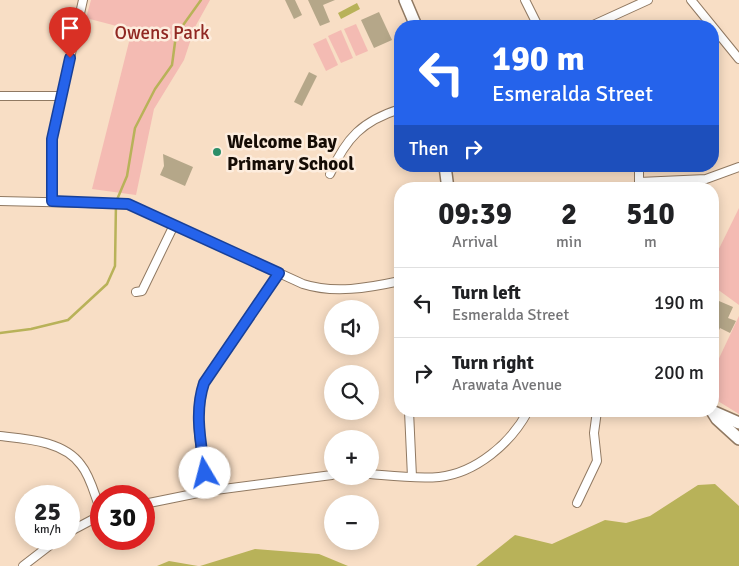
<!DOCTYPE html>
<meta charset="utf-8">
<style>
body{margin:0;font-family:Signika,sans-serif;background:#f2f2f2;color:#202124;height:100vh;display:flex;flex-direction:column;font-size:19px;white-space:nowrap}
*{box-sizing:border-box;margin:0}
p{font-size:16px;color:#757577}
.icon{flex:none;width:28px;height:28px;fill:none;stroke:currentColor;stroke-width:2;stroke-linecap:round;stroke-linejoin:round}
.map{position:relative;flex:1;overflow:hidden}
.panel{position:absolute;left:394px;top:182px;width:325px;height:235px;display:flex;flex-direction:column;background:#fff;border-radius:20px;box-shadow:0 2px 12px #0003}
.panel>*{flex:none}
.top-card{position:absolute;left:394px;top:20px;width:325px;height:152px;border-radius:20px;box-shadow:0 2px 12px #0003;background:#2563eb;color:#fff;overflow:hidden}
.controls{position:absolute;left:324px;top:300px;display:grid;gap:10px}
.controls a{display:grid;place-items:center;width:55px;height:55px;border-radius:50%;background:#fff;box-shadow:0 2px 12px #0003;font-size:25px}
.speed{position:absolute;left:15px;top:485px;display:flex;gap:10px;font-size:25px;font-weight:700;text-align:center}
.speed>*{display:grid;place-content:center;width:65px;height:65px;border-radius:50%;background:#fff;box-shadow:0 2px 12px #0003;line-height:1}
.speed small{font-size:12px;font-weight:400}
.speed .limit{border:8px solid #d22;background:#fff;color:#111}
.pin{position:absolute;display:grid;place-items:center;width:42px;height:42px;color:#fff;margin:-51px -21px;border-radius:50% 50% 50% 0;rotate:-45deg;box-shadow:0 0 5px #0007}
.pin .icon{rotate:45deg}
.me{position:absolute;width:55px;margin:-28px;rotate:352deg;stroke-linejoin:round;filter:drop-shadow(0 0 4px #0008)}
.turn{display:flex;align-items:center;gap:18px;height:105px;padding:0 15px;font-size:22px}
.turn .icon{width:65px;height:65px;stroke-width:2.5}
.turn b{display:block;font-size:35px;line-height:42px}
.then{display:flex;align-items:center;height:48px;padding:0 15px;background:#0003;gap:10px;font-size:19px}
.eta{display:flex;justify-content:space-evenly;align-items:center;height:85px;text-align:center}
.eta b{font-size:30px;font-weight:800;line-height:35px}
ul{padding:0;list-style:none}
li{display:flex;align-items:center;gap:15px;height:70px;padding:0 15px;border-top:1px solid #e0e0e0}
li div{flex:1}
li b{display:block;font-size:19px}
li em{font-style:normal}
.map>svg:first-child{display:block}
.green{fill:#f4bbb3}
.water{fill:#b8b259}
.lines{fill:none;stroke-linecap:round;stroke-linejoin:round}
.stream{stroke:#b8b259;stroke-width:2.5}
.building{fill:#b5a789}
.minor-casing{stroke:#907962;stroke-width:10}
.secondary-casing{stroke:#907962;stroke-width:14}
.minor{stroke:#fff;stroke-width:8}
.secondary{stroke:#fff;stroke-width:11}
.route-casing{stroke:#184099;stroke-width:12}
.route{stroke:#2563eb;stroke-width:9}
.poi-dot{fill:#2c8e68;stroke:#fdedde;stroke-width:2}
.labels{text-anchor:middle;stroke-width:5;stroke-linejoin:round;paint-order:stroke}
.park-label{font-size:19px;fill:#902722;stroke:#fdedde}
.poi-label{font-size:19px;font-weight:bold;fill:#150c05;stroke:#fdedde;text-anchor:start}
</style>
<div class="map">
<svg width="739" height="566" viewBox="0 0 739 566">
<rect width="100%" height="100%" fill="#f8dec5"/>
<g class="green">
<path d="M 91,0 L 210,0 L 195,27 L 184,60 L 154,109 L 136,195 L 92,189 L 132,30 L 86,18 Z"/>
<path d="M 356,24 L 368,51 L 356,56 L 344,29 Z"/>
<path d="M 341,30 L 353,58 L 341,63 L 328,36 Z"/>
<path d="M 326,38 L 338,65 L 326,71 L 313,44 Z"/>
<path d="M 739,208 L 739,305 L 713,286 L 713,261 Z"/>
<path d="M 739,316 L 739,414 L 713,398 L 713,371 Z"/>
</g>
<g class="water">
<path d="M 357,3 L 360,9 L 341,19 L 338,13 Z"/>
<path d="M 715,484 L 739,506 L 739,566 L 476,566 L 515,535 L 552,544 L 605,520 L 626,523 L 650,516 L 698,485 Z"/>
<path d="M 255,549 L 319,554 L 348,566 L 200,566 Z"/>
<path d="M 169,561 L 198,566 L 157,566 Z"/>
</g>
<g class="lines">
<path class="stream" d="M 0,333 L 31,329 L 68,320 L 107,284 L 115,266 L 116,202 L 127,176 L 135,128 L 155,89 L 172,65 L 176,35 L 201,0"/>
</g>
<g class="building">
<path d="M 285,0 L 295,0 L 302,15 L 294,19 Z"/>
<path d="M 308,0 L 335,0 L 323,5 L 330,22 L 320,26 Z"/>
<path d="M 379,12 L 392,40 L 374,48 L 361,20 Z"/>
<path d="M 309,72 L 317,76 L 302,106 L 294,102 Z"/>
<path d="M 163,154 L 193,167 L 185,186 L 160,175 L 164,166 Z"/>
<path d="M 712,298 L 733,307 L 728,318 L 736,321 L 730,333 L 720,328 L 712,345 Z"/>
</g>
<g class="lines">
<defs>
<g id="minor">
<path d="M 525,0 L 538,26"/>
<path d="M 691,0 L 739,59"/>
<path d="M 591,26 L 648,0"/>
<path d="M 0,96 L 61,96"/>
<path d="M 639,166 L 639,182 L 706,179 L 739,167"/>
<path d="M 330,174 C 346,138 362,121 400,109"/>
<path d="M 0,201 L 128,204 L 303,284 C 334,294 368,288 400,281"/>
<path d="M 52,201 L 52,139 L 83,0"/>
<path d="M 136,292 L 142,291 L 174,225"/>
<path d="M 409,411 L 412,477"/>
<path d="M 0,436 C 27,439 64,441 81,465 C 91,477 95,497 101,511"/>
<path d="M 370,474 C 393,476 416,479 439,477 C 476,473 511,443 528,411"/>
<path d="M 208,491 C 202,455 192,418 204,383 L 279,273"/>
<path d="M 577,503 L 597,461 L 594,433 L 597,411"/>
<path d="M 144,504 L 208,491 L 332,475"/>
<path d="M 69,532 L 101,515"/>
<path d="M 23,566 L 58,539"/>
</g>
<g id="secondary">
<path d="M 405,0 L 416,26"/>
<path d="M 445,166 L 448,189"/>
<path d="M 712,411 L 717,419 L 739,439"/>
<path d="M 714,412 L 739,423"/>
</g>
</defs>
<use href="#minor" class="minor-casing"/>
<use href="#secondary" class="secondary-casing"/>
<use href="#minor" class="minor"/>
<use href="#secondary" class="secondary"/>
</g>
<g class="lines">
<defs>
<path id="route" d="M 70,58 L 52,139 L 52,201 L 128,204 L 279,273 L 204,383 C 194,413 201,442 205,473"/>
</defs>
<use href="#route" class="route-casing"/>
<use href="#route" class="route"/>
</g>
<circle class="poi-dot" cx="217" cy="152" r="5"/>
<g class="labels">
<g class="park-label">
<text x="162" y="39">Owens Park</text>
</g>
<g class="poi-label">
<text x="227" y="148">Welcome Bay<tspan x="227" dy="22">Primary School</tspan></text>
</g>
</g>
</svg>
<div class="controls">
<a><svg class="icon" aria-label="sound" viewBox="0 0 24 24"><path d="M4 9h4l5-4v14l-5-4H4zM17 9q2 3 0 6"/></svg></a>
<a><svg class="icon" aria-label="search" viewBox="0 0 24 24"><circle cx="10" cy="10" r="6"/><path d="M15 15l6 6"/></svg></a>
<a>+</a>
<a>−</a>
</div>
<div class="speed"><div>25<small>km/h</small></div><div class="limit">30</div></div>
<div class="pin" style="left:70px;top:58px;background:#d93025"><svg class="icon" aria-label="arrive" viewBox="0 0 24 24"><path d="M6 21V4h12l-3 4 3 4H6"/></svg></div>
<svg class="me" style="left:205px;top:473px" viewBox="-20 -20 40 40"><circle r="19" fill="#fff"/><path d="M0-13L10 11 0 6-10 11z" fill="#2563eb"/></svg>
<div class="top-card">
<div class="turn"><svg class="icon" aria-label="left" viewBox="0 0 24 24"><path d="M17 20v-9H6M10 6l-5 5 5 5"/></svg><div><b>190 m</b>Esmeralda Street</div></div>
<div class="then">Then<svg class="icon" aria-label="right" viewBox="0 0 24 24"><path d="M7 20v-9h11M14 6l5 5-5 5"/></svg></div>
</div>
<section class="panel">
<div class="eta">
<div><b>09:39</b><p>Arrival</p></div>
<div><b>2</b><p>min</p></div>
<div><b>510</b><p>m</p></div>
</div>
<ul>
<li><svg class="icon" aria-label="left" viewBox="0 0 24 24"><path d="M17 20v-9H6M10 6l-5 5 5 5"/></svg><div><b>Turn left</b><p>Esmeralda Street</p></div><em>190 m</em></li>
<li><svg class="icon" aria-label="right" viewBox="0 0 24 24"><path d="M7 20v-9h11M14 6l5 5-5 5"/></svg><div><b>Turn right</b><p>Arawata Avenue</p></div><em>200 m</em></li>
</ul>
</section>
</div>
